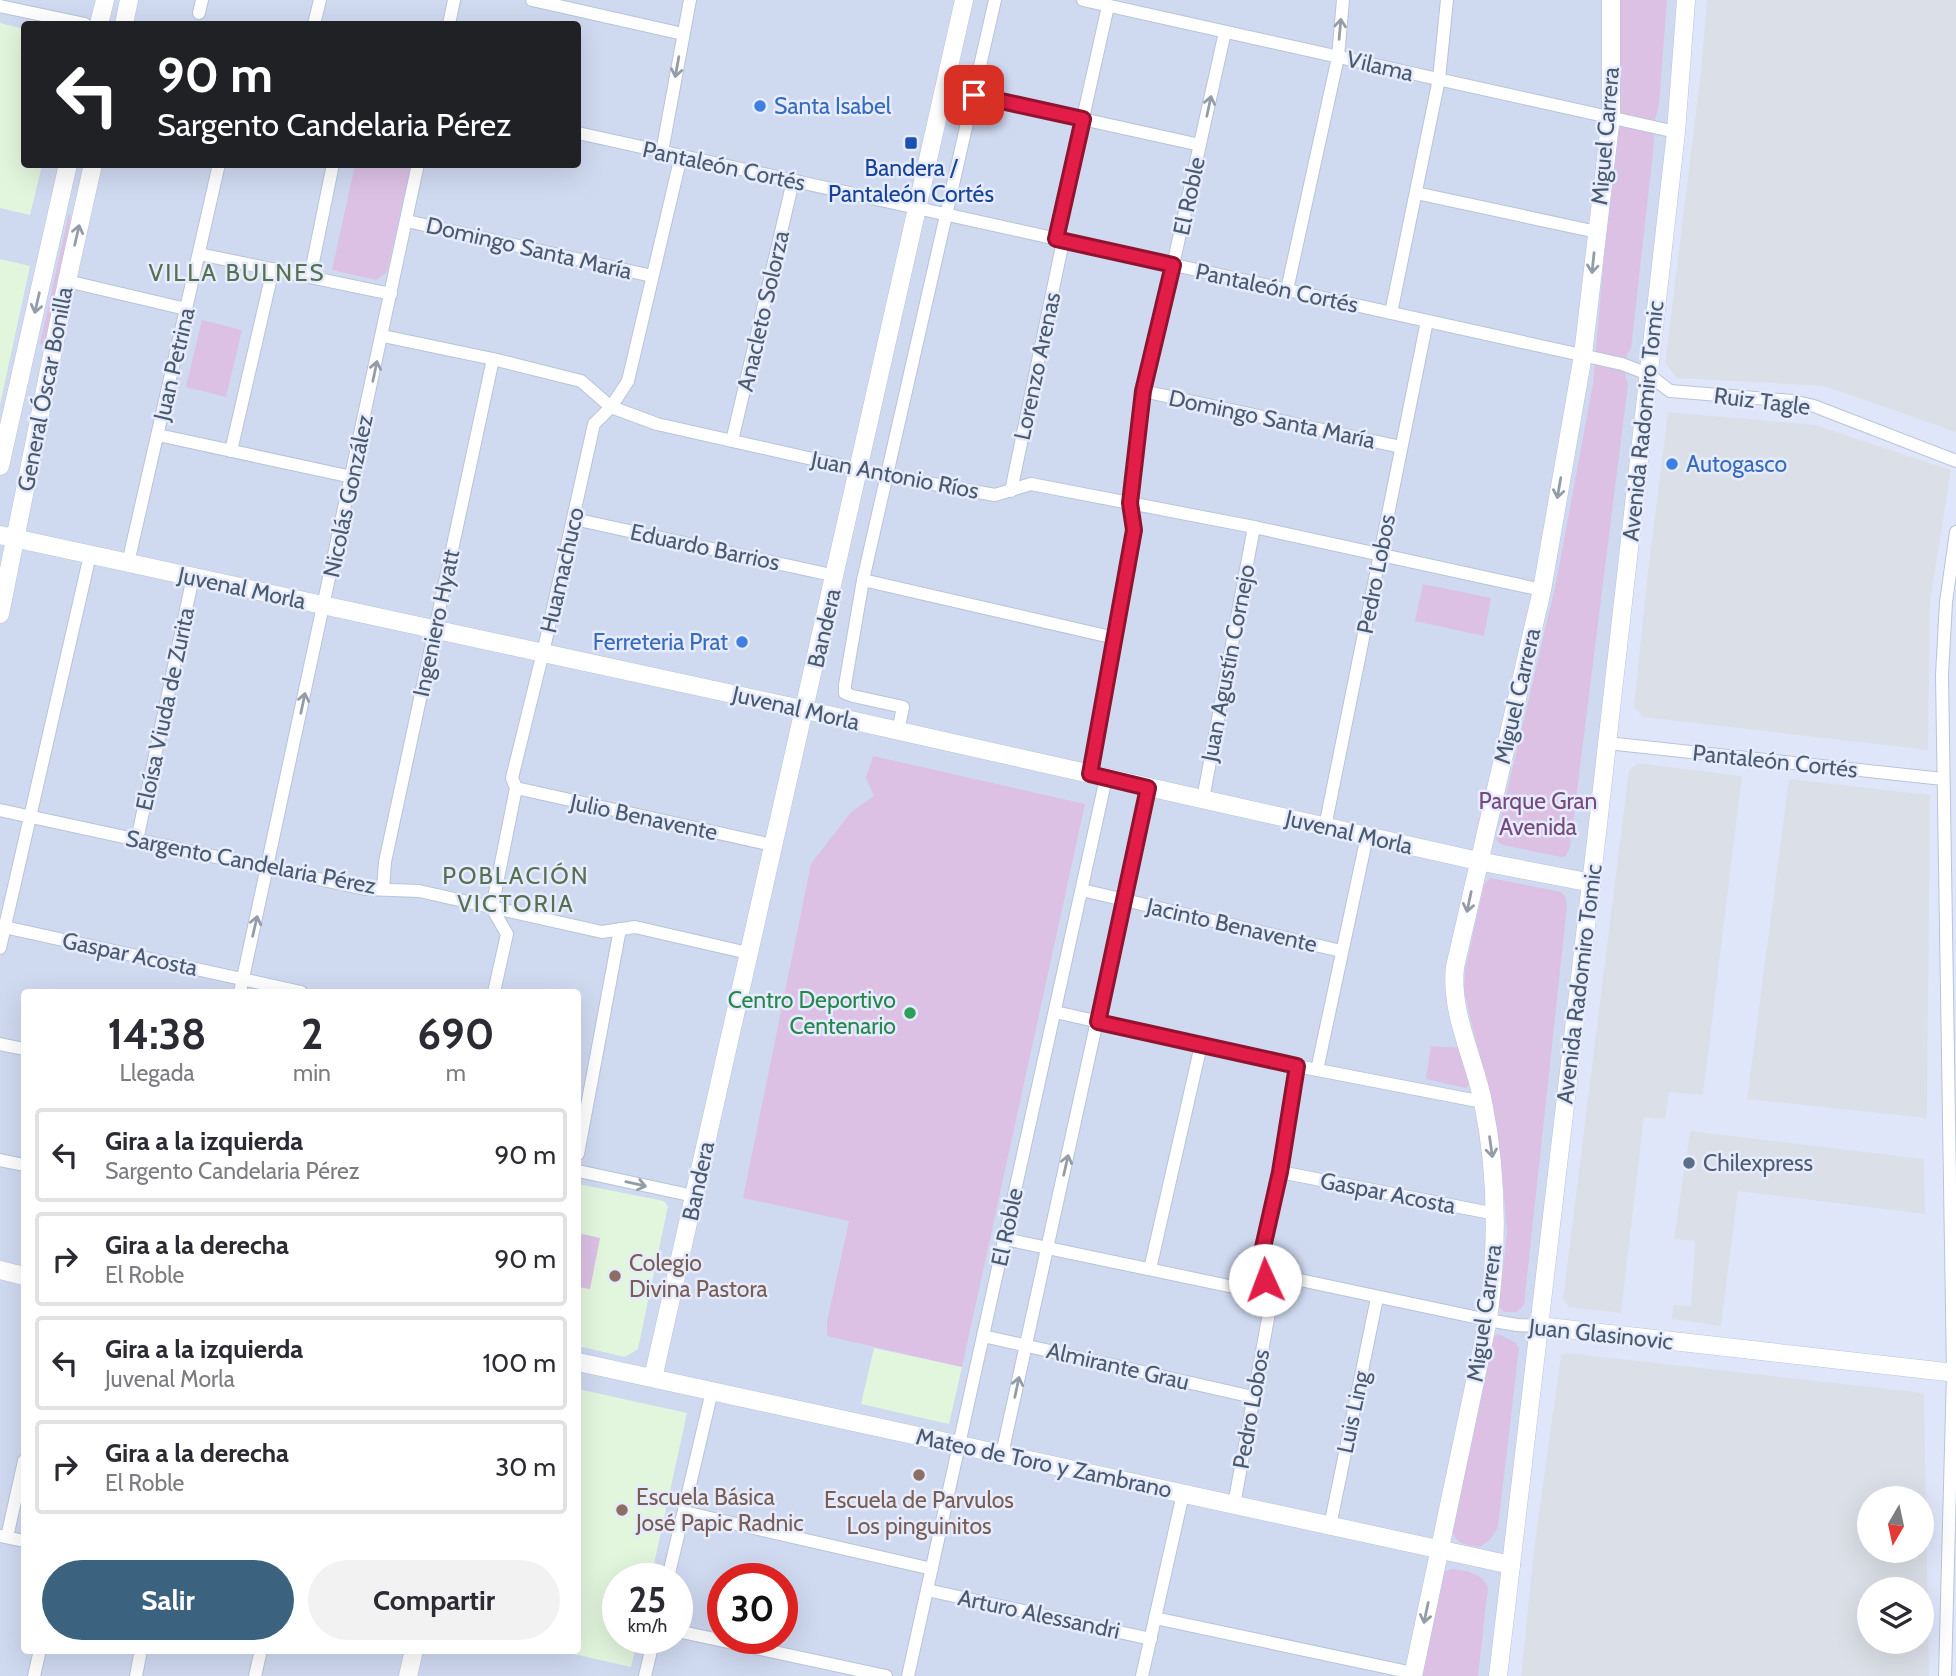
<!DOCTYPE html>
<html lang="es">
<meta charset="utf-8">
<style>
body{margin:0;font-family:Cabin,sans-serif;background:#f2f2f3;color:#2b2b33;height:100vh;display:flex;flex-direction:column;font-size:26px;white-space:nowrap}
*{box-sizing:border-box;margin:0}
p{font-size:23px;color:#7c7c81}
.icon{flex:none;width:38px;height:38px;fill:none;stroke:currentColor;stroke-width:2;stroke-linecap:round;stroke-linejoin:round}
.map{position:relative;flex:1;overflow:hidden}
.drawer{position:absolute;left:21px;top:989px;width:560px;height:665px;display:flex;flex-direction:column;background:#fff;border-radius:7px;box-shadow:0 7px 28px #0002}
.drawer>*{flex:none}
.hud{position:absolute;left:21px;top:21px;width:560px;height:147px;border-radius:7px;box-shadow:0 7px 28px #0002;background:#202124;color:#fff;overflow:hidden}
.needle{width:46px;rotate:189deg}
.controls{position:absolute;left:1857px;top:1486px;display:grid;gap:14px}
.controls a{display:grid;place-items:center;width:77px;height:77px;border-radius:50%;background:#fff;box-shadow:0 7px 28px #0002;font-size:35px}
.speed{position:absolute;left:602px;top:1563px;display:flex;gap:14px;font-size:35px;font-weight:700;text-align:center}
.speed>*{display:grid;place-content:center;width:91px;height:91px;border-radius:50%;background:#fff;box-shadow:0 7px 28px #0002;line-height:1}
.speed small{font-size:18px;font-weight:400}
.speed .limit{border:10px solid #d22;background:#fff;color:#111}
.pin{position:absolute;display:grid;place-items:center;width:60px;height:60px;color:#fff;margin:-30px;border-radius:14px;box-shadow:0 4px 10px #0006}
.me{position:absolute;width:77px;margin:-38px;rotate:358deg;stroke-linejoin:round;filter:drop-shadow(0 0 5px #0008)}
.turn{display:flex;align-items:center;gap:24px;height:147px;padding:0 21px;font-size:32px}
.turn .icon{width:91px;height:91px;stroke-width:2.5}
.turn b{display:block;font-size:49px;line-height:60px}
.eta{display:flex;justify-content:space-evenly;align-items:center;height:119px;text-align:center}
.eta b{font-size:42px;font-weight:700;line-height:49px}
.primary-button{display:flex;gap:14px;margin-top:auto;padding:14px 21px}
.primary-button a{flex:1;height:80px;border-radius:42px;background:#3b627e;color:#fff;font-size:28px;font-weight:700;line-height:80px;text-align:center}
.primary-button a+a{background:#f2f2f3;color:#2b2b33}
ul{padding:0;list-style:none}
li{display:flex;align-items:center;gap:21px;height:94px;margin:0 14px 10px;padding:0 7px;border:4px solid #e1e1e2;border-radius:7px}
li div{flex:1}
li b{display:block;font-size:26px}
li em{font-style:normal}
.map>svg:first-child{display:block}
.residential{fill:#cfd9f0;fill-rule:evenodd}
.industrial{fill:#dbe0e8;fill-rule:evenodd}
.education{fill:#e2f5dd}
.green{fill:#dcc1e5}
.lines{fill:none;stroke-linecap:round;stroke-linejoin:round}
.street-casing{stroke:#b8c4d8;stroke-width:14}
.secondary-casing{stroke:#b7c5dc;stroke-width:19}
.street{stroke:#fff;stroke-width:12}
.secondary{stroke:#fff;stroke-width:18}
.oneway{stroke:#929da8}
.route-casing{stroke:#92132f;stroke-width:18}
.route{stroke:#e11d48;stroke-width:12}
.shop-dot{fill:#3f7fe0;stroke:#e6ebfd;stroke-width:2.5}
.transit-dot{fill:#1a4fb4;stroke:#e6ebfd;stroke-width:2.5}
.leisure-dot{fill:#2e9e5b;stroke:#e6ebfd;stroke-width:2.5}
.service-dot{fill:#5c6f8a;stroke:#e6ebfd;stroke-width:2.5}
.education-dot{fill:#8d6e63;stroke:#e6ebfd;stroke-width:2.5}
.labels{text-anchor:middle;stroke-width:5;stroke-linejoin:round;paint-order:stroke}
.street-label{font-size:23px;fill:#4a5b6e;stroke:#e6ebfd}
.shop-label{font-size:23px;fill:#366cbe;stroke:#e6ebfd;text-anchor:start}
.transit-label{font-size:23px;fill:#164399;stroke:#e6ebfd}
.park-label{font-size:23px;fill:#77497e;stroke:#e6ebfd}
.leisure-label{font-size:23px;fill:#27864d;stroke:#e6ebfd;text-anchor:end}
.service-label{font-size:23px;fill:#4e5e75;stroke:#e6ebfd;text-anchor:start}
.education-label{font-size:23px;fill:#785e54;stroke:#e6ebfd;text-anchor:start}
.neighbourhood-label{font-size:24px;letter-spacing:2px;fill:#567151;stroke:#e6ebfd}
</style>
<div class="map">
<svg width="1956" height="1676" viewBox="0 0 1956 1676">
<rect width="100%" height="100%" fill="#e0e6fa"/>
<path class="residential" d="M 0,0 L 1691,0 L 1504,1676 L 0,1676 ZM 24,24 L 578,24 L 578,164 L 24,164 ZM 24,992 L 578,992 L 578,1650 L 24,1650 ZM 618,1578 L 677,1578 L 677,1638 L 618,1638 ZM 723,1578 L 782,1578 L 782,1638 L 723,1638 Z"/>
<g class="industrial">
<path d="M 1707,0 L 1956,0 L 1956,432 L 1824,386 L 1677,378 L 1665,364 L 1701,71 Z"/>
<path d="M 1668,412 L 1816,425 L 1951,470 L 1930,602 L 1928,750 L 1643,717 L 1634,707 L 1647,579 Z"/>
<path d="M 1638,763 L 1742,776 L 1703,1095 L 1669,1092 L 1665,1119 L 1644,1117 L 1621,1313 L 1569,1307 L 1563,1299 L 1629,770 Z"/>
<path d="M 1789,779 L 1930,795 L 1927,1118 L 1747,1099 Z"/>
<path d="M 1690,1131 L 1924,1159 L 1925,1214 L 1738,1191 L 1721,1326 L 1672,1319 L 1673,1305 L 1691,1306 L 1695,1241 L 1674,1239 Z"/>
<path d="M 1567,1353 L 1924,1393 L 1929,1676 L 1521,1676 L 1534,1549 L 1561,1355 ZM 1869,1498 L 1922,1498 L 1922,1550 L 1869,1550 ZM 1869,1589 L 1922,1589 L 1922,1642 L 1869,1642 Z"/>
</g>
<g class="education">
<path d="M 0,23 L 24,29 L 24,164 L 42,165 L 30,215 L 0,208 Z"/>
<path d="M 0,259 L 30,266 L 0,405 Z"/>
<path d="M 578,1184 L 664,1201 L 668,1206 L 638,1349 L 625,1357 L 578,1346 Z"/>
<path d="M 874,1348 L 962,1367 L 949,1424 L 861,1404 Z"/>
<path d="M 578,1389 L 687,1413 L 651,1578 L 618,1578 L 618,1638 L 638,1638 L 631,1667 L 556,1650 L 578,1650 Z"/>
</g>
<g class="green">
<path d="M 1617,0 L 1667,0 L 1659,104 L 1653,129 L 1654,143 L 1631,349 C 1623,357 1623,374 1628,384 L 1570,847 L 1566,856 L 1561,857 L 1503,845 L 1498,842 L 1496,838 L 1556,583 L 1593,384 L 1616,116 Z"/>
<path d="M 355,165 L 411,165 L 387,272 L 376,280 L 332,270 Z"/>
<path d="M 69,213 L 72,226 L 48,347 L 40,344 Z"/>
<path d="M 202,320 L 242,330 L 226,397 L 186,387 Z"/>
<path d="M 1423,584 L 1491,598 L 1484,636 L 1415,621 Z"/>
<path d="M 873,756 L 1085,804 L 962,1367 L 827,1336 L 827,1322 L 849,1221 L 743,1198 L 811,864 L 851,812 L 874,796 L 866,778 Z"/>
<path d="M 1490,878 L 1561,892 L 1565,896 L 1567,906 L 1524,1305 L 1517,1312 L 1504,1312 L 1499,1306 L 1507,1232 L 1502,1173 L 1487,1089 L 1464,990 L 1465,971 L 1484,885 Z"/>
<path d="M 1431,1046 L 1461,1048 L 1469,1084 L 1466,1088 L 1426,1079 Z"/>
<path d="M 578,1233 L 600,1238 L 590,1289 L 578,1287 Z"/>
<path d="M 1498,1334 L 1515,1342 L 1519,1348 L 1498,1527 L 1490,1540 L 1480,1547 C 1467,1545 1456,1545 1452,1530 L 1493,1338 Z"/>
<path d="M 1452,1569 C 1466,1571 1481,1572 1488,1587 L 1478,1676 L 1419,1676 L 1443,1572 Z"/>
</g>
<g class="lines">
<defs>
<g id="street">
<path d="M 532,0 L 683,34"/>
<path d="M 1083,0 L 1676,132"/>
<path d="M 0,6 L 85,24"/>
<path d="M 199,13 L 202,0"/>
<path d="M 314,24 L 320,0"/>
<path d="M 449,24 L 454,0"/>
<path d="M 974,95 L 1200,145"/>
<path d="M 578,133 L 1622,364 L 1648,374 L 1670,391 L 1792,401 L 1814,406 L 1956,461"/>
<path d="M 662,152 L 690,0"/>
<path d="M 1416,193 L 1597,232"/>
<path d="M 407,221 L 652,276"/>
<path d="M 1056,239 L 1108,6"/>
<path d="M 199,254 L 391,294"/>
<path d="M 310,277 L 333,164"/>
<path d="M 67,281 L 186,309"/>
<path d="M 1287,290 L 1338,57 L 1343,0"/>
<path d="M 1391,313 L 1439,79 L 1447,0"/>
<path d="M 383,336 L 493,359 L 581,381 L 611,407 L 657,424 L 888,476 L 995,495 L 1031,484 L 1254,527 L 1542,590"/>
<path d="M 1143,391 L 1401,447"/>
<path d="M 158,435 L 352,477"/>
<path d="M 732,441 L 793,181"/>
<path d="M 231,451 L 273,269"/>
<path d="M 1011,491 L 1063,241"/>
<path d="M 574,519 L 836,576"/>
<path d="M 128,563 L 219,164"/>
<path d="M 863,580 L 1115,638"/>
<path d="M 898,731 L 903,707 L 853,696 L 845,693 L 845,685 L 863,580 L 995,0"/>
<path d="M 1607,743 L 1943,779"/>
<path d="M 1090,774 L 1134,530 L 1130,503 L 1143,391 L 1173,265 L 1225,32"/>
<path d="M 516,788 L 772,845"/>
<path d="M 1203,799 L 1254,527"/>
<path d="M 0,810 L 346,885 L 365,889 L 419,891 L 602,932 L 635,927 L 748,953"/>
<path d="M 1325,827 L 1427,321"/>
<path d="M 137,840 L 193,577"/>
<path d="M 383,889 L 385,862 L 493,359"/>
<path d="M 1082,890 L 1341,951"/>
<path d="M 0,926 L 301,992"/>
<path d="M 0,948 L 90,555"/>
<path d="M 240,992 L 418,164"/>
<path d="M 494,992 L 507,934 L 492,908 L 516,788 L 512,778 L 545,644 L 594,424 L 611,407 L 628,381 L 681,156"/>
<path d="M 1055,1012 L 1297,1066 L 1483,1102"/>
<path d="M 0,1044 L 24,1049"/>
<path d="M 1317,1070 L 1367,836"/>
<path d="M 578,1154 L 620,929"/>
<path d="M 0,1160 L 24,1165"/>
<path d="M 578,1171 L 694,1196"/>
<path d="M 1280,1172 L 1496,1214"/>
<path d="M 1005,1239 L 1243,1289 L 1265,1280 L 1286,1277 L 1488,1320 L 1517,1325 L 1539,1326"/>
<path d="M 1150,1269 L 1201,1045"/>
<path d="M 983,1336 L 1253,1397"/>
<path d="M 1002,1454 L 1148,788"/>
<path d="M 1234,1505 L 1271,1302 L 1265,1280 L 1262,1252 L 1280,1172 L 1297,1066"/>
<path d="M 684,1512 L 932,1569"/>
<path d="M 1330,1526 L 1377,1298"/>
<path d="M 1,1536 L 24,1541"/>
<path d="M 7,1537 L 24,1461"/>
<path d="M 668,1578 L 712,1391"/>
<path d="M 927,1590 L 1151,1639"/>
<path d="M 1155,1618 L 1413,1673"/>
<path d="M 677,1631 L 886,1676"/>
<path d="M 34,1676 L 40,1650"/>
<path d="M 136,1676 L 141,1650"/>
<path d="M 255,1676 L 261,1650"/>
<path d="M 645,1676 L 654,1638"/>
<path d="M 908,1676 L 1106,778"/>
<path d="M 1142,1676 L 1183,1494"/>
<path d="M 1945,1676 L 1953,1373 L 1942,675 L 1946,602 L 1956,532"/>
</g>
<g id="secondary">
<path d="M 99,24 L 105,0"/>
<path d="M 124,24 L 129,0"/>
<path d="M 0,466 L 68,164"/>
<path d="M 0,535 L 806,710 L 1478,861 L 1592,883"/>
<path d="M 0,614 L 67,281 L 93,164"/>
<path d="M 0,1270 L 24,1276"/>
<path d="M 1539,1326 L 1956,1373"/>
<path d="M 578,1362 L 1511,1565"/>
<path d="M 653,1378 C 757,919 862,460 964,0"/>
<path d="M 408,1676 L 414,1650"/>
<path d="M 1413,1676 L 1488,1320 C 1498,1247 1498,1176 1483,1102 C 1474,1057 1450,1014 1455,967 L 1542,590 L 1583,355 L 1611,116 L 1611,0"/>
<path d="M 1498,1676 L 1597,833 L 1676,132 L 1686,0"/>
</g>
</defs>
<use href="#street" class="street-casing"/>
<use href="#secondary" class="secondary-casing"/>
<use href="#street" class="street"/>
<use href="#secondary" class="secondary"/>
</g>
<defs><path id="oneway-shaft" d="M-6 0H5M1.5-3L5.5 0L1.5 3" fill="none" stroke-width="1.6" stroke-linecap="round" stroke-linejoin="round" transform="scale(1.75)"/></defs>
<g class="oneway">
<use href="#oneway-shaft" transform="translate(1340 29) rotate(-85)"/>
<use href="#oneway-shaft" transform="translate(677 67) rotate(100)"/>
<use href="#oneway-shaft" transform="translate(1209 106) rotate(-78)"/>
<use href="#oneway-shaft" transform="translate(77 235) rotate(-77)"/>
<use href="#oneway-shaft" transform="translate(1593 263) rotate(96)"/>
<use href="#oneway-shaft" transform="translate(37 303) rotate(103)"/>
<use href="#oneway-shaft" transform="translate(375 371) rotate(-78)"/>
<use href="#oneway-shaft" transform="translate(1559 488) rotate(100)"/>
<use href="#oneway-shaft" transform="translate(303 703) rotate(-78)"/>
<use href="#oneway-shaft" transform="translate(1469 902) rotate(102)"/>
<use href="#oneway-shaft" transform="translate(255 926) rotate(-77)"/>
<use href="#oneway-shaft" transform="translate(1491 1147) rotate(82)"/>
<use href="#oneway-shaft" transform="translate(1066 1165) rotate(-77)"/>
<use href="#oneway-shaft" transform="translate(636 1184) rotate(13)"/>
<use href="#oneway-shaft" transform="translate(1017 1387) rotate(-78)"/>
<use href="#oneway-shaft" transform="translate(1426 1613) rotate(102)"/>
</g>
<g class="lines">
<defs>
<path id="route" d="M 974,95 L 1083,119 L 1056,239 L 1173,265 L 1143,391 L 1130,503 L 1134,530 L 1090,774 L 1148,788 L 1098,1022 L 1297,1066 L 1280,1172 L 1262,1252 L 1265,1280"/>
</defs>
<use href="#route" class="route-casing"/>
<use href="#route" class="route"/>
</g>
<g class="shop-dot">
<circle cx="760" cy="106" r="7"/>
<circle cx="1672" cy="464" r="7"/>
<circle cx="742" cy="642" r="7"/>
</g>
<rect class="transit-dot" x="904" y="136" width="14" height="14" rx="3.5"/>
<circle class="leisure-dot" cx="910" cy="1013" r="7"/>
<circle class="service-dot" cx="1689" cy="1163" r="7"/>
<g class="education-dot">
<circle cx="615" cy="1276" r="7"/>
<circle cx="919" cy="1475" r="7"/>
<circle cx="622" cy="1510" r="7"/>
</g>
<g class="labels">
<g class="street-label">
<text transform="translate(1380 66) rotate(13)" y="8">Vilama</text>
<text transform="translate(1605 136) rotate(-85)" y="8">Miguel Carrera</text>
<text transform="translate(724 166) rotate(12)" y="8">Pantaleón Cortés</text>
<text transform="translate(1189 196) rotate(-78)" y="8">El Roble</text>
<text transform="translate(529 248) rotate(13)" y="8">Domingo Santa María</text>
<text transform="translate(1277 288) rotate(12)" y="8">Pantaleón Cortés</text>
<text transform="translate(763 311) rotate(-77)" y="8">Anacleto Solorza</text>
<text transform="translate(174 364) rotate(-77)" y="8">Juan Petrina</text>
<text transform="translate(1037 366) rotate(-78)" y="8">Lorenzo Arenas</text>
<text transform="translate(45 389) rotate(-79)" y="8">General Óscar Bonilla</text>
<text transform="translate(1762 401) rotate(7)" y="8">Ruiz Tagle</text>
<text transform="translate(1272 419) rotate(12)" y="8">Domingo Santa María</text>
<text transform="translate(1643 421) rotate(-84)" y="8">Avenida Radomiro Tomic</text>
<text transform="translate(895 475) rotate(11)" y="8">Juan Antonio Ríos</text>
<text transform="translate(348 496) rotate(-78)" y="8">Nicolás González</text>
<text transform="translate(705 547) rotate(12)" y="8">Eduardo Barrios</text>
<text transform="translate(562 570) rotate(-77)" y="8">Huamachuco</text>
<text transform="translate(1376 574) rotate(-79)" y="8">Pedro Lobos</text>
<text transform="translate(242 588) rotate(12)" y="8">Juvenal Morla</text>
<text transform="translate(436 623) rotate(-78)" y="8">Ingeniero Hyatt</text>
<text transform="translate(824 628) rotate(-77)" y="8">Bandera</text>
<text transform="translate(1228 663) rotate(-79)" y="8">Juan Agustín Cornejo</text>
<text transform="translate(1517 696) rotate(-77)" y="8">Miguel Carrera</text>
<text transform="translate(796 708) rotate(13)" y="8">Juvenal Morla</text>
<text transform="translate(165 709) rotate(-78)" y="8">Eloísa Viuda de Zurita</text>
<text transform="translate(1775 761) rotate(6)" y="8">Pantaleón Cortés</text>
<text transform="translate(644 817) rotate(12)" y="8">Julio Benavente</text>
<text transform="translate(1349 832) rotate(13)" y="8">Juvenal Morla</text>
<text transform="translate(251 862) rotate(11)" y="8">Sargento Candelaria Pérez</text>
<text transform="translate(1232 925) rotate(13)" y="8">Jacinto Benavente</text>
<text transform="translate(130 954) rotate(12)" y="8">Gaspar Acosta</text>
<text transform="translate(1579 984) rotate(-83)" y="8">Avenida Radomiro Tomic</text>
<text transform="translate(698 1181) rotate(-78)" y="8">Bandera</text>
<text transform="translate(1388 1193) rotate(11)" y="8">Gaspar Acosta</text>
<text transform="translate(1007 1227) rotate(-78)" y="8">El Roble</text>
<text transform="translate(1484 1313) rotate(-82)" y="8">Miguel Carrera</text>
<text transform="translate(1601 1334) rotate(6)" y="8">Juan Glasinovic</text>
<text transform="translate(1118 1366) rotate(13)" y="8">Almirante Grau</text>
<text transform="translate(1251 1409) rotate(-80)" y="8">Pedro Lobos</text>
<text transform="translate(1353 1412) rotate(-78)" y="8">Luis Ling</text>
<text transform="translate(1044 1463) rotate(12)" y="8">Mateo de Toro y Zambrano</text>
<text transform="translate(1039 1614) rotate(12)" y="8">Arturo Alessandri</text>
</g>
<g class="shop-label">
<text x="774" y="114">Santa Isabel</text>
<text x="1686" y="472">Autogasco</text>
<text x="728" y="650" text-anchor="end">Ferreteria Prat</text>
</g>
<g class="transit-label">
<text x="911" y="176">Bandera /<tspan x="911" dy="26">Pantaleón Cortés</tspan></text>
</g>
<g class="park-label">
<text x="1538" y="809">Parque Gran<tspan x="1538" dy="26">Avenida</tspan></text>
</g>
<g class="leisure-label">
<text x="896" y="1008">Centro Deportivo<tspan x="896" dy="26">Centenario</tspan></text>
</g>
<g class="service-label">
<text x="1703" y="1171">Chilexpress</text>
</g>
<g class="education-label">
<text x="629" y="1271">Colegio<tspan x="629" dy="26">Divina Pastora</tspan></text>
<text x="636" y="1505">Escuela Básica<tspan x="636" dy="26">José Papic Radnic</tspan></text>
<text x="919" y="1508" text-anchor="middle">Escuela de Parvulos<tspan x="919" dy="26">Los pinguinitos</tspan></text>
</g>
<g class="neighbourhood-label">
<text x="237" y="281">VILLA BULNES</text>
<text x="516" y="884">POBLACIÓN<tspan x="516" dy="28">VICTORIA</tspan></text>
</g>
</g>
</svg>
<div class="controls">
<a><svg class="needle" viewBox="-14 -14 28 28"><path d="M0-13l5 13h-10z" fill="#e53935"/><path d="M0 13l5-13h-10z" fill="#7c7c81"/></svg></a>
<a><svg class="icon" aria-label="layers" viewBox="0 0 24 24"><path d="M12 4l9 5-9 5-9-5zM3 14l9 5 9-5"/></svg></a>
</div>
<div class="speed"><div>25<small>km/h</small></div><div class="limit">30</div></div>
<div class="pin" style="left:974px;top:95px;background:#d93025"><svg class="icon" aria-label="arrive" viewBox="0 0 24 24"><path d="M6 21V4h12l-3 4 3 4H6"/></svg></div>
<svg class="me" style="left:1265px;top:1280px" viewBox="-20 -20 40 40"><circle r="19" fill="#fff"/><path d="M0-13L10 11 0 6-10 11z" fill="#e11d48"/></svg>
<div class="hud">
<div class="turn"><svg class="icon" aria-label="left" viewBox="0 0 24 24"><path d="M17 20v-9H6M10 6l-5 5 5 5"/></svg><div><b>90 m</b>Sargento Candelaria Pérez</div></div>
</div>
<section class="drawer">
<div class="eta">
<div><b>14:38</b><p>Llegada</p></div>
<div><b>2</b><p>min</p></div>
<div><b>690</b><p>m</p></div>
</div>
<ul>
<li><svg class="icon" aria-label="left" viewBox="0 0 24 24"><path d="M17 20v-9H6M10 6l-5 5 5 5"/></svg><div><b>Gira a la izquierda</b><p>Sargento Candelaria Pérez</p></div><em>90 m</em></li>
<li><svg class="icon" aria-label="right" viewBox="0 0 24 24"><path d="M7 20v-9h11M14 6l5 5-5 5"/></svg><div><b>Gira a la derecha</b><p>El Roble</p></div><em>90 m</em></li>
<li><svg class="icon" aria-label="left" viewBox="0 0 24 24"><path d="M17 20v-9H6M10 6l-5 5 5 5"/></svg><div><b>Gira a la izquierda</b><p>Juvenal Morla</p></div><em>100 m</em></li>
<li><svg class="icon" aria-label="right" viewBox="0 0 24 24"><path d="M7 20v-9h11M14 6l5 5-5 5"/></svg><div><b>Gira a la derecha</b><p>El Roble</p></div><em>30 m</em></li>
</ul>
<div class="primary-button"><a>Salir</a><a>Compartir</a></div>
</section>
</div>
